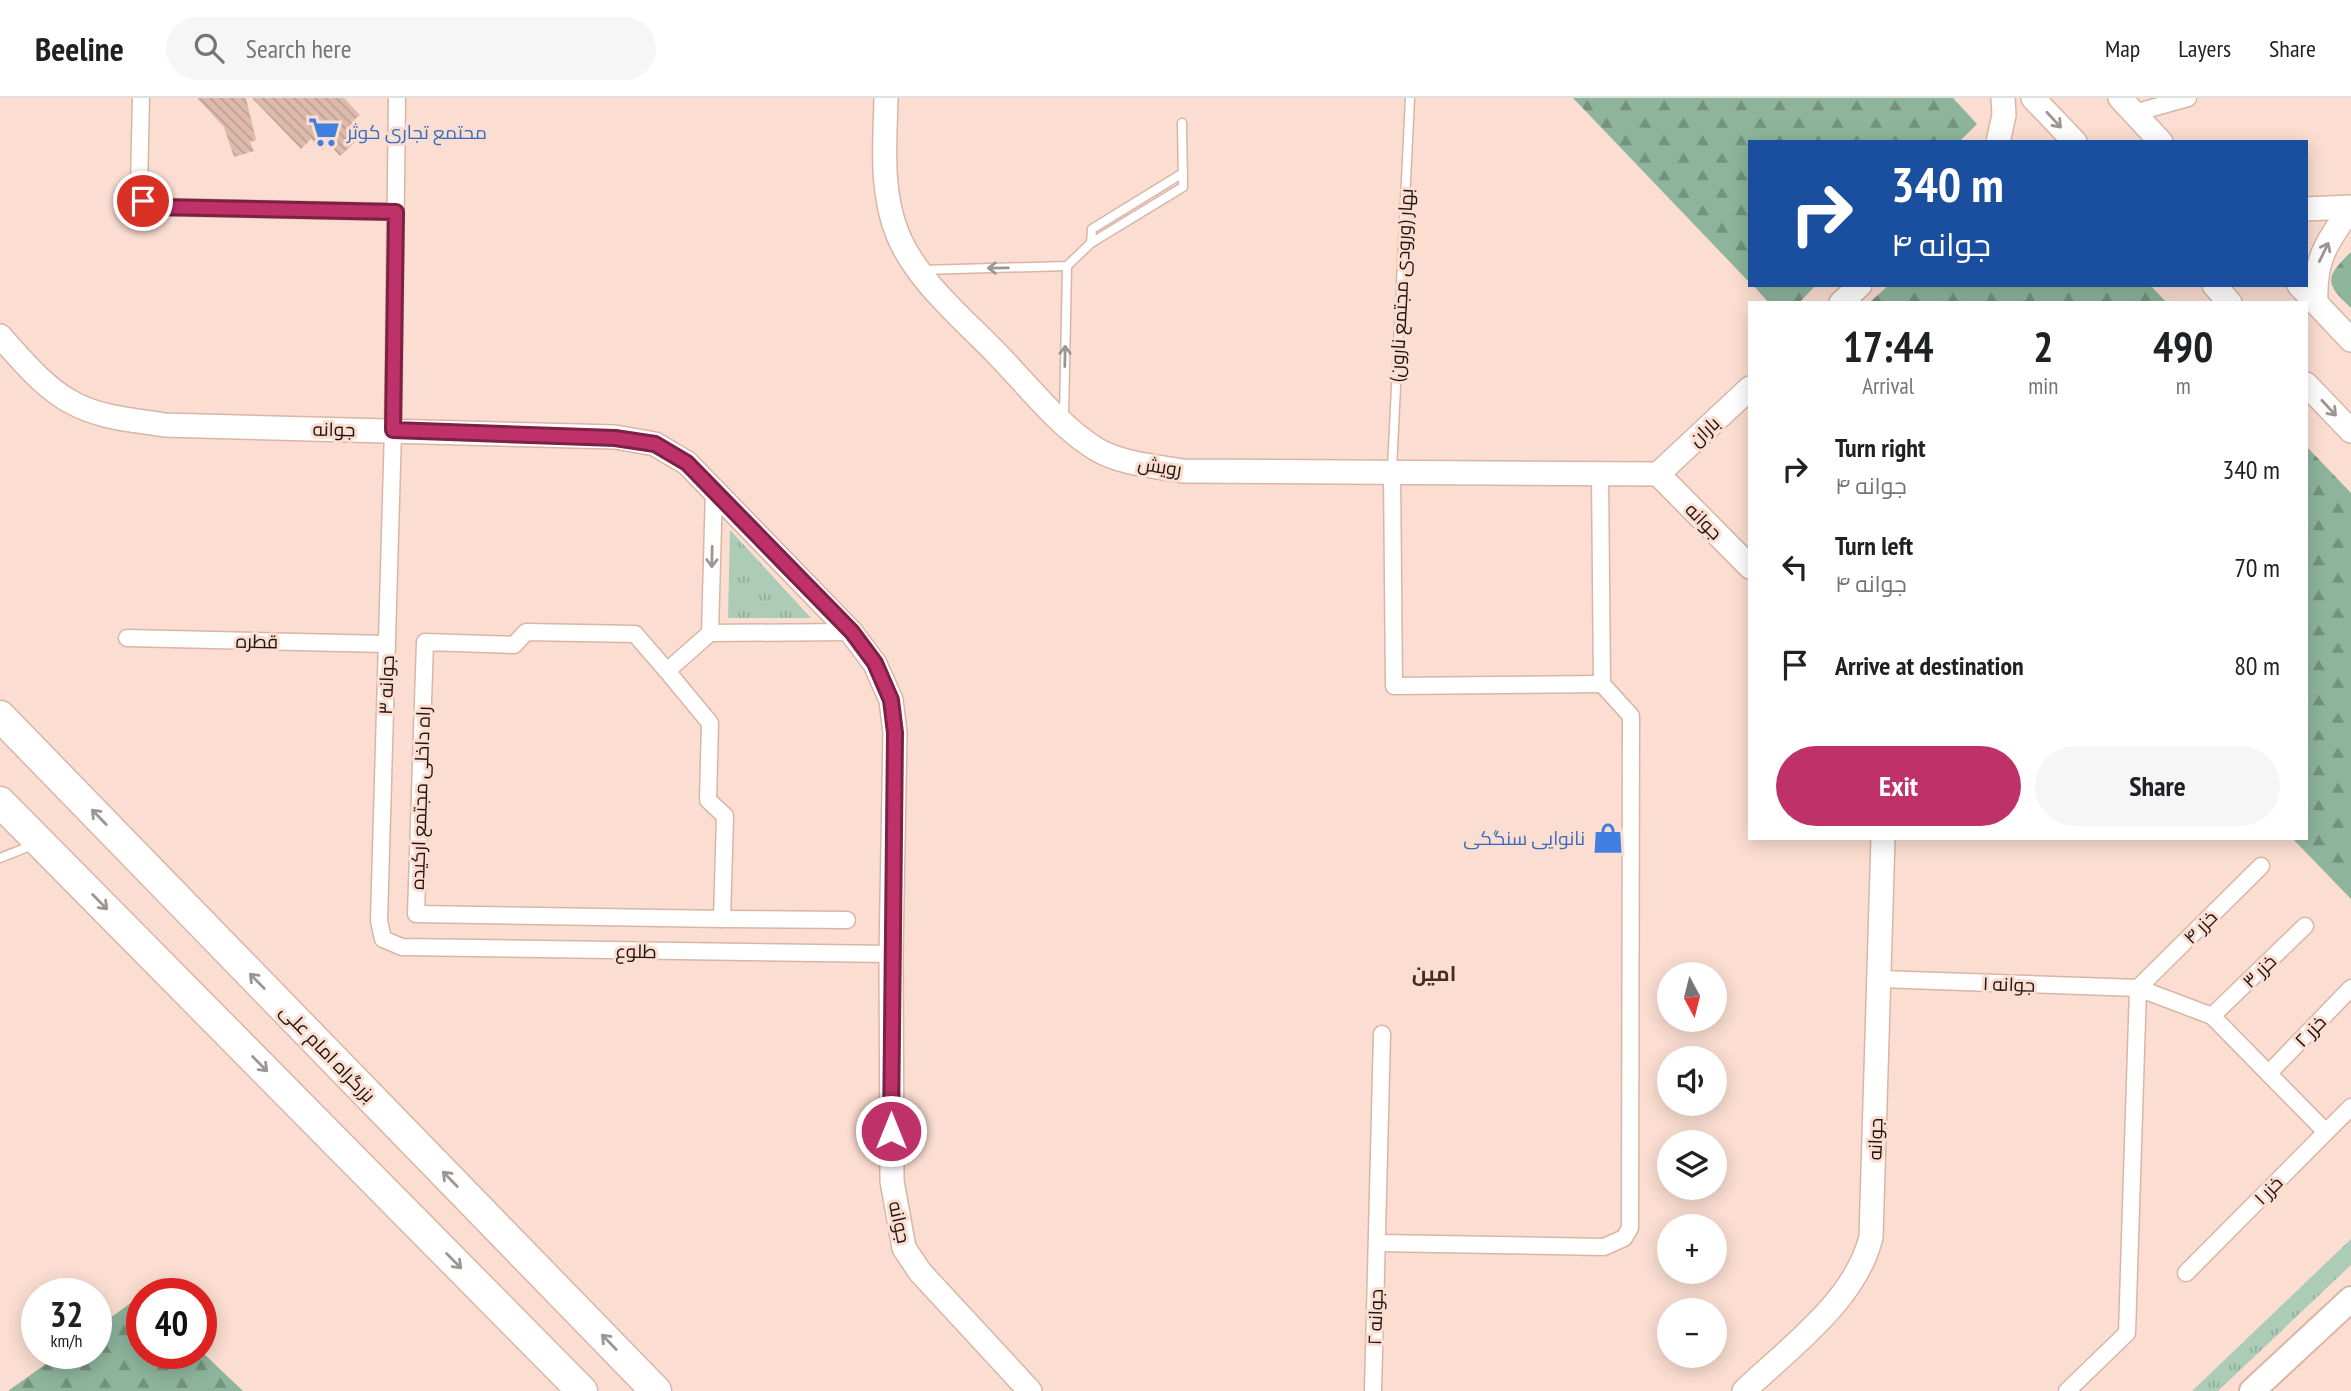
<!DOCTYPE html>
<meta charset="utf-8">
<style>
body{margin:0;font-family:"PT Sans Narrow",Cairo,sans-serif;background:#f6f6f6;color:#202124;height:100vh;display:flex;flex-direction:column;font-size:26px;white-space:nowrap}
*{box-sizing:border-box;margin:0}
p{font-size:23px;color:#757577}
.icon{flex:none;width:38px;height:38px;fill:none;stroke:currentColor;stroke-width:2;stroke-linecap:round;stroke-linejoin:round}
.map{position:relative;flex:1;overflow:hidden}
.side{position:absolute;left:1748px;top:203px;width:560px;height:539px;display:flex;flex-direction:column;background:#fff;border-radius:0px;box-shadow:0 4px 18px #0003}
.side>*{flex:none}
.hud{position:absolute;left:1748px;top:42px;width:560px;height:147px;border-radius:0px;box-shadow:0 4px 18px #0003;background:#1a4fa0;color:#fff;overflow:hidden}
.needle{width:46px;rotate:173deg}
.controls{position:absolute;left:1657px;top:864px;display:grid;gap:14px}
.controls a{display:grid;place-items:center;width:70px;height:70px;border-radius:50%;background:#fff;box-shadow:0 4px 18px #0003;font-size:35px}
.speed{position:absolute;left:21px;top:1180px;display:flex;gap:14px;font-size:35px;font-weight:700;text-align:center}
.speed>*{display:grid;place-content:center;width:91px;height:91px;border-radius:50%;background:#fff;box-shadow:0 4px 18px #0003;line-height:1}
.speed small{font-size:18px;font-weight:400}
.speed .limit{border:10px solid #d22;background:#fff;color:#111}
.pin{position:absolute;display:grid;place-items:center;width:60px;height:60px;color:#fff;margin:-30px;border:4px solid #fff;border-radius:50%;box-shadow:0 2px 7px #0007}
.me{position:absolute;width:77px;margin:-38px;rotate:0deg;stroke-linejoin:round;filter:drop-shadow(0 0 5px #0008)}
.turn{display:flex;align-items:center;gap:24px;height:147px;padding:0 28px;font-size:32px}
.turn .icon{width:91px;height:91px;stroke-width:2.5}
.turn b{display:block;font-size:49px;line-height:60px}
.eta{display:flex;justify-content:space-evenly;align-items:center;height:119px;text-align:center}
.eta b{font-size:42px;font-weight:700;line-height:49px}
.primary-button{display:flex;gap:14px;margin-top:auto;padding:14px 28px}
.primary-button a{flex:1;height:80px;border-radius:42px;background:#be3269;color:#fff;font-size:28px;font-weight:700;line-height:80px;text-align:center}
.primary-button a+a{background:#f6f6f6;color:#202124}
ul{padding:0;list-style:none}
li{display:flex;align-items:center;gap:21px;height:98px;padding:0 28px}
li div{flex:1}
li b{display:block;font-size:26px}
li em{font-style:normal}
header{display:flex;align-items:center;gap:42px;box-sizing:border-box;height:98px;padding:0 35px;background:#fff;border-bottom:2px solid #e0e0e0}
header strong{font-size:33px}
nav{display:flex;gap:38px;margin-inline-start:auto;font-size:24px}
.search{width:490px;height:63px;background:#f6f6f6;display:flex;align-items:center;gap:18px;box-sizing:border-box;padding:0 24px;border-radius:38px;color:#757577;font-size:26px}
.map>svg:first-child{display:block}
.forest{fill:url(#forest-firs)}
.park{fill:url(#park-tufts)}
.building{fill:url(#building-back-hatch)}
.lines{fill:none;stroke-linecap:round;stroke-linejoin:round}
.lane-casing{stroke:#d9b5a6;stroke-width:11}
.street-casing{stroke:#d9b5a6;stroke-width:19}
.secondary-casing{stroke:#d9b5a6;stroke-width:26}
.primary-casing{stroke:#d9b5a6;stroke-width:28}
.highway-casing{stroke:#d9b5a6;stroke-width:33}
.lane{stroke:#fff;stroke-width:8}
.street{stroke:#fff;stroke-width:16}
.secondary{stroke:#fff;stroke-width:23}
.primary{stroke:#fff;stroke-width:24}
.highway{stroke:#fff;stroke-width:30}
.oneway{stroke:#9b9593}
.route-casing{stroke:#7c2044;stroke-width:18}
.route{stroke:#be3269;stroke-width:12}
.labels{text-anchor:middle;stroke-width:6;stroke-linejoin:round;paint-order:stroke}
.shop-label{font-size:19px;fill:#366cbe;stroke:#fbded1;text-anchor:start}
.street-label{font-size:19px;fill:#21140f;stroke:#fbded1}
.neighbourhood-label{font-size:21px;font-weight:bold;fill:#482c20;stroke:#fbded1}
</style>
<header>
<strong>Beeline</strong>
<div class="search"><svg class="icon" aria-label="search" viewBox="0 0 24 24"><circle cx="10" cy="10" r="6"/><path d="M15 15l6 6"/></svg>Search here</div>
<nav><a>Map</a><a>Layers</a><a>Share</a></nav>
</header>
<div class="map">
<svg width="2351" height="1293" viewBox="0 0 2351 1293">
<defs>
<pattern id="forest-firs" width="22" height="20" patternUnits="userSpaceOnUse" patternTransform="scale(1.75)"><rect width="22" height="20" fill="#8eb59c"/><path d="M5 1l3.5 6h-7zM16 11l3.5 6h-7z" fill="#74927e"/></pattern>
<pattern id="park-tufts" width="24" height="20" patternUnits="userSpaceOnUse" patternTransform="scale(1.75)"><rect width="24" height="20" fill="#acccb7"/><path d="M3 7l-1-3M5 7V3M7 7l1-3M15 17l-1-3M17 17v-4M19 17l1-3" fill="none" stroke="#94ae9c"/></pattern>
<pattern id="building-back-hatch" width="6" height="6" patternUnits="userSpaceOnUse" patternTransform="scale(1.75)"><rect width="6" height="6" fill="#debaab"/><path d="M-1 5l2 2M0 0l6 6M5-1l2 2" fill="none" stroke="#be9f92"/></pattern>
</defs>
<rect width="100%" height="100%" fill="#fbded1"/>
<g class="forest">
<path d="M 1573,0 L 1953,0 L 1977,26 L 1959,44 L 1750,44 L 1750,185 Z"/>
<path d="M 2351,154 L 2351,210 C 2324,185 2325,179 2351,154 Z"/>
<path d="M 1753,187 L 1816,187 L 1799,205 L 1769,205 Z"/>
<path d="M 1889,187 L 2150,187 L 2167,205 L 1869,205 Z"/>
<path d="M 2307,349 L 2351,395 L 2351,801 L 2292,740 L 2306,740 Z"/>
<path d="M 142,1197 L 142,1255 L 201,1253 L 243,1293 L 8,1293 L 61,1255 L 96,1255 L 96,1230 Z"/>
</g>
<g class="park">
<path d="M 730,432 L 811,520 L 728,520 Z"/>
<path d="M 2351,1141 L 2351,1167 L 2218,1293 L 2192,1293 Z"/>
</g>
<g class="building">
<path d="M 197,0 L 246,0 L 256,42 L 250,44 L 254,53 L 234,59 L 224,29 Z"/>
<path d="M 252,0 L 344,0 L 360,17 L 353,23 L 364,36 L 340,58 L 329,46 L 322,52 L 311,41 L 301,51 Z"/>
</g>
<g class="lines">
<defs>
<g id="lane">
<path d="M 1091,145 L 1092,131 L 1183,75"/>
<path d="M 921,172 L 1067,168 L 1091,145 L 1183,89 L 1182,25"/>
<path d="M 1064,319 L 1067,168"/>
<path d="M 1392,371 L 1410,0"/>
<path d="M 0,760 L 33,747"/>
</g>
<g id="street">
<path d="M 141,0 L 139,89 L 143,103 L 156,109 L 395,114"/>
<path d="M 397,0 L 393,332 L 379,823 L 383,841 L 402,849 L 891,856"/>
<path d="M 2134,15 L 2188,0"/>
<path d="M 1392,374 L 1394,588 L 1602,586"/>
<path d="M 714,391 L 710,535 L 851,534"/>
<path d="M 127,540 L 387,546"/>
<path d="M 667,573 L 710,625 L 708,702 L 725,718 L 722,821 L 416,816 L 425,544 L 514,547 L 526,534 L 635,536 L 667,573 L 710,535"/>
<path d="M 722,821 L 847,822"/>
<path d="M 1880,881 L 2138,890 L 2212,918 L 2326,1034"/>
<path d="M 2138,890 L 2261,768"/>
<path d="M 2212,918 L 2305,828"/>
<path d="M 2269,975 L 2351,890"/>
<path d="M 1378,1145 L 1604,1149 L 1624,1140 L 1630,1130 L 1631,618 L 1602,586 L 1600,376"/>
<path d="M 2186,1175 L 2351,1009"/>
<path d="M 1373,1293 L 1382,936"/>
<path d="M 2067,1293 L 2127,1235 L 2138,890"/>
</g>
<g id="secondary">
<path d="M 886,0 C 885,45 880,94 898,137 C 918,185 965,222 1000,259 C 1030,290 1059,328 1096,351 C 1121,366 1155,368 1183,373 L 1658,376"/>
<path d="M 2033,0 L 2075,44"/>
<path d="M 2120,0 L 2161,44"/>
<path d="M 1998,44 L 2004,17 L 2003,0"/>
<path d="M 2306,111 L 2351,109"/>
<path d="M 2214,187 L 2230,205"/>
<path d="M 2299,187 L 2351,242"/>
<path d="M 2316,204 C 2314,161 2327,144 2351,110"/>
<path d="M 1841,205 L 1860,187"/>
<path d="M 0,238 C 22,262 44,290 73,305 C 100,320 134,322 164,327 L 615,339 L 655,346 L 687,365 L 851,534 L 875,566 L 891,602 L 895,635 L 891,856 L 892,1083 L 904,1150 L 920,1174 L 1030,1293"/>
<path d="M 2306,286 L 2351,333"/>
<path d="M 1658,376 L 1750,469"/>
<path d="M 1658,376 L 1750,290"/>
<path d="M 1744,1293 C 1790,1249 1856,1202 1871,1139 L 1883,740"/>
</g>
<path id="primary" d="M 2252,1293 L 2351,1201"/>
<g id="highway">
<path d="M 0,618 L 656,1293"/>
<path d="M 0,704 L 582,1293"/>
</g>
</defs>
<use href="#lane" class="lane-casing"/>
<use href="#street" class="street-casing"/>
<use href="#secondary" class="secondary-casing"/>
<use href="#primary" class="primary-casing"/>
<use href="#highway" class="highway-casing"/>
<use href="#lane" class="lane"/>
<use href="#street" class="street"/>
<use href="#secondary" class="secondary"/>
<use href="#primary" class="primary"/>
<use href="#highway" class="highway"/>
</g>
<defs><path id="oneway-shaft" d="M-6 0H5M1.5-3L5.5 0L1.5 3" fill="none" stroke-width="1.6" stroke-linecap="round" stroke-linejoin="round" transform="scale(1.75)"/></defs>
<g class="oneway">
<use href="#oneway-shaft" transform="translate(2054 22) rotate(47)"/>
<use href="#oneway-shaft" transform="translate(2324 154) rotate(-64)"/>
<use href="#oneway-shaft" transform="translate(998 170) rotate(179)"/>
<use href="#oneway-shaft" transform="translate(1065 258) rotate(-89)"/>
<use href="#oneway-shaft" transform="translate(2329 310) rotate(47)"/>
<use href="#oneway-shaft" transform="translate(712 459) rotate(91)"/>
<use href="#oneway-shaft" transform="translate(99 719) rotate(-134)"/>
<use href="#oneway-shaft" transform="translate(100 804) rotate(45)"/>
<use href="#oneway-shaft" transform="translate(257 883) rotate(-134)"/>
<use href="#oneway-shaft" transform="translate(260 966) rotate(45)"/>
<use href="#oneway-shaft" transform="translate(450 1081) rotate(-134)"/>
<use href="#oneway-shaft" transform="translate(454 1163) rotate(45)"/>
<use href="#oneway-shaft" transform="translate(609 1244) rotate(-134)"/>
</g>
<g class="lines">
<defs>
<path id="route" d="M 143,103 L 156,109 L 396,114 L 393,332 L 615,340 L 655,346 L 687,365 L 852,534 L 875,565 L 891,602 L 895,635 L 891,1033"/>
</defs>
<use href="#route" class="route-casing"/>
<use href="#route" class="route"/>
</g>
<defs>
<symbol id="supermarket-bare" viewBox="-9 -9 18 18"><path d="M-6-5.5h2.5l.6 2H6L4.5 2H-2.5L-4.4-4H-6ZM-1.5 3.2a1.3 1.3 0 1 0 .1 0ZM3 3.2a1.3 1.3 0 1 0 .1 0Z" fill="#3f7fe0" stroke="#fbded1" stroke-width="2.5" paint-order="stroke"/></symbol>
<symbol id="shop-bare" viewBox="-9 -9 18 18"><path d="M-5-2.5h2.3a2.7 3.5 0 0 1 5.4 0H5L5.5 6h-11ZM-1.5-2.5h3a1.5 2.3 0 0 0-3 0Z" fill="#3f7fe0" stroke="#fbded1" stroke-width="2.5" paint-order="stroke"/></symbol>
</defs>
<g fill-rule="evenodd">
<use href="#supermarket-bare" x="302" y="12" width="44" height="44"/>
<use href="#shop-bare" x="1586" y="718" width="44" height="44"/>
</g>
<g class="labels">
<g class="shop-label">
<text x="347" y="41">محتمع تجاری کوثر</text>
<text x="1585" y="747" text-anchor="end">نانوایی سنگکی</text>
</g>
<g class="street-label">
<text transform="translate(1401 187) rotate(-87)" y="7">بهار (ورودی مجتمع نارون)</text>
<text transform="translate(334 331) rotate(1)" y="7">جوانه</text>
<text transform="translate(1704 333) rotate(-43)" y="7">باران</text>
<text transform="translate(1160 368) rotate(9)" y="7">رویش</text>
<text transform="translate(1704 423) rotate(45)" y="7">جوانه</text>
<text transform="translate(257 543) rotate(1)" y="7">قطره</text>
<text transform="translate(386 587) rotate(-88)" y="7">جوانه ۳</text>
<text transform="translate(420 700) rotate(-88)" y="7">راه داخلی مجتمع ارکیده</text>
<text transform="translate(2200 829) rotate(-45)" y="7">خزر ۴</text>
<text transform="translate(636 853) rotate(1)" y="7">طلوع</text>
<text transform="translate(2259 873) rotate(-44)" y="7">خزر ۳</text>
<text transform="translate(2009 886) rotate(2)" y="7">جوانه ۱</text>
<text transform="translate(2310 933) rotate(-46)" y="7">خزر ۲</text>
<text transform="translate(328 955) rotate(46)" y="7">بزرگراه امام علی</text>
<text transform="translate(1875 1041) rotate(-88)" y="7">جوانه</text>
<text transform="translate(2268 1092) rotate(-45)" y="7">خزر ۱</text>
<text transform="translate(900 1124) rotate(77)" y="7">جوانه</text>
<text transform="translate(1375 1219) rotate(-88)" y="7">جوانه ۲</text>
</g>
<g class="neighbourhood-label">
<text x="1434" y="883">امین</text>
</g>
</g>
</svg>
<div class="controls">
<a><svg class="needle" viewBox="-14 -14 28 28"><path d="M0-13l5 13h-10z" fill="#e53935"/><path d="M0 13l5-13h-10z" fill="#757577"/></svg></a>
<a><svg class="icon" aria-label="sound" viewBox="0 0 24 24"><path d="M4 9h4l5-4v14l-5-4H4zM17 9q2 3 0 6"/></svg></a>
<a><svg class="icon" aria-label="layers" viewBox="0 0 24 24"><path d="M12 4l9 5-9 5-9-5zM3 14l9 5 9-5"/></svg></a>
<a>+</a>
<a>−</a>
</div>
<div class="speed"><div>32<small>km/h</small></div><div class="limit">40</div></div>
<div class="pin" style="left:143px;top:103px;background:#d93025"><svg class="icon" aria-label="arrive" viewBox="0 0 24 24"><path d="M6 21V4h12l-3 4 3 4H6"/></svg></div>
<svg class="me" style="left:891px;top:1033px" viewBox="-20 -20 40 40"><circle r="17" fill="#be3269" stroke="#fff" stroke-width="3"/><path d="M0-11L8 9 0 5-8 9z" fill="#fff"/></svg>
<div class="hud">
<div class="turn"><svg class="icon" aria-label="right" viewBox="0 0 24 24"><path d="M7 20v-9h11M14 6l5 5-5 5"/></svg><div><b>340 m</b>جوانه ۴</div></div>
</div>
<section class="side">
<div class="eta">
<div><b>17:44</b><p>Arrival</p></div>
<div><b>2</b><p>min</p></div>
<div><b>490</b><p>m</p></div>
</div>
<ul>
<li><svg class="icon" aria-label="right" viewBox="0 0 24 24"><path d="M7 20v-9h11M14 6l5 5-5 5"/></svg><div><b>Turn right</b><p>جوانه ۴</p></div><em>340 m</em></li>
<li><svg class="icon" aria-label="left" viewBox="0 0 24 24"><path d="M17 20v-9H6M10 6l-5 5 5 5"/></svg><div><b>Turn left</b><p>جوانه ۴</p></div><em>70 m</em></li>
<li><svg class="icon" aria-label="arrive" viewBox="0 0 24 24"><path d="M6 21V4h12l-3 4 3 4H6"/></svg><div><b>Arrive at destination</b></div><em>80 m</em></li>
</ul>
<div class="primary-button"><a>Exit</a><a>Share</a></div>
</section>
</div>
